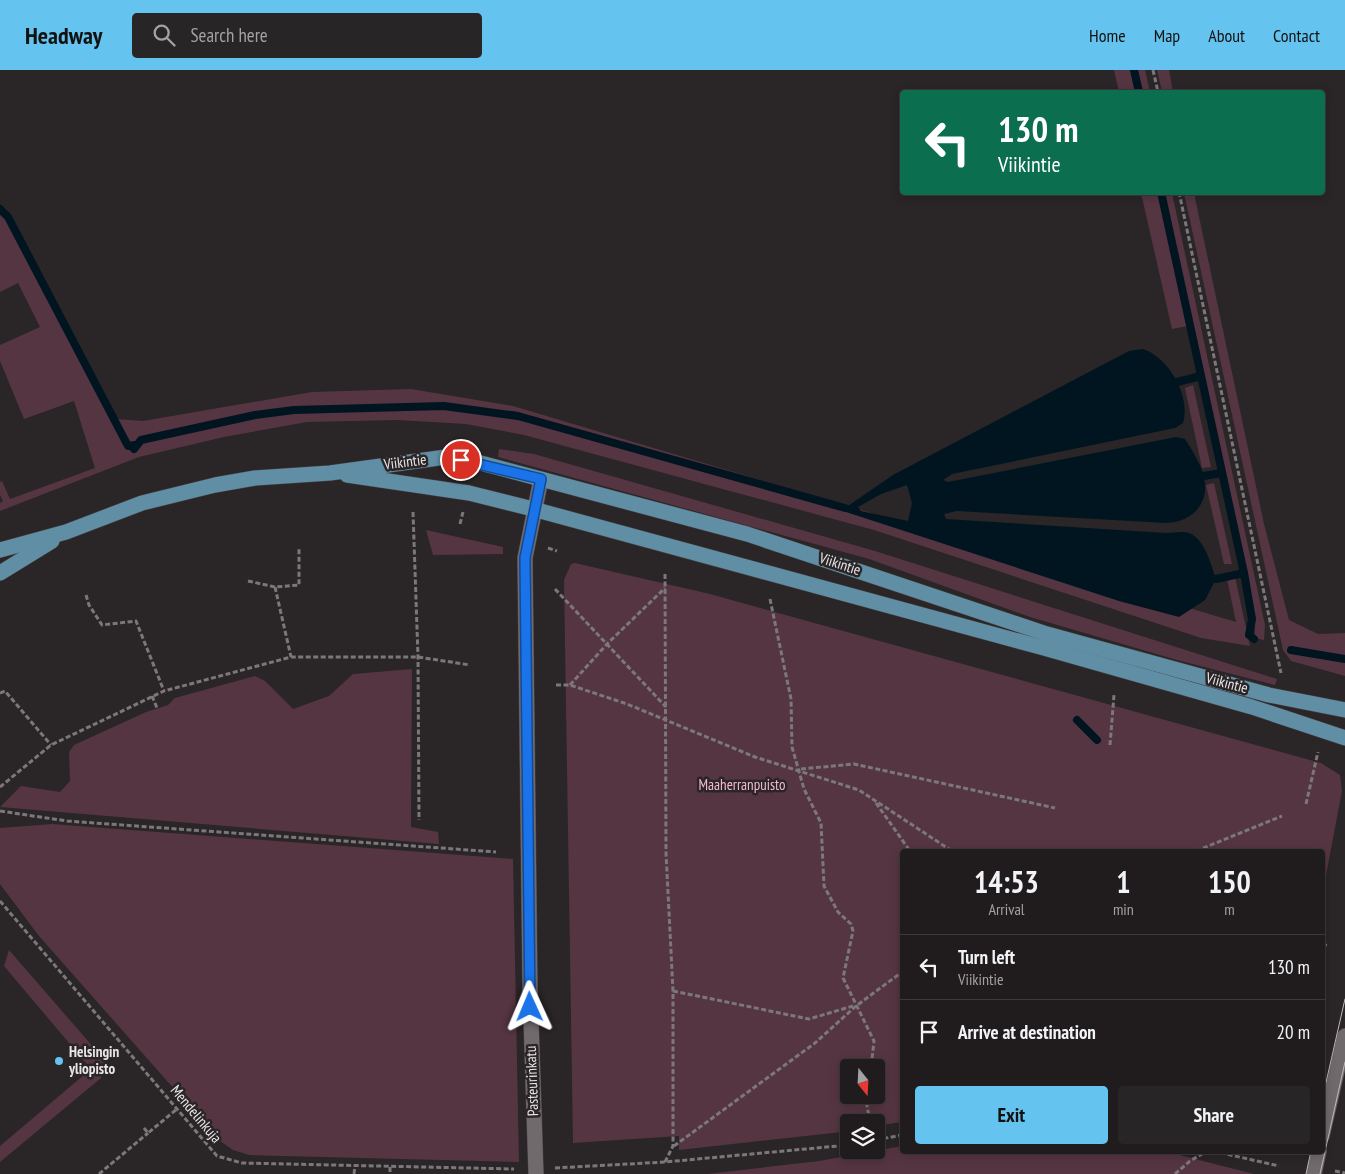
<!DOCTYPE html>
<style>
body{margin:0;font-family:"PT Sans Narrow",sans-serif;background:#282526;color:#f1f3f6;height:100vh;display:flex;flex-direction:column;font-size:19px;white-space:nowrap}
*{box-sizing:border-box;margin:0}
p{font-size:16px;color:#a2a1a4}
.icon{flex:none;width:28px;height:28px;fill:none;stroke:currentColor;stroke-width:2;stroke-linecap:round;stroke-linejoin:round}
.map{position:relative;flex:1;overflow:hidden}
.drawer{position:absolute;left:900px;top:779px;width:425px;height:305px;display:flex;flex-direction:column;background:#201c1d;border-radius:5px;box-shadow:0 2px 12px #0003,0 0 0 1px #3d3a3b}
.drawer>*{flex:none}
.hud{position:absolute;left:900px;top:20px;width:425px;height:105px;border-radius:5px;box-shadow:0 2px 12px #0003,0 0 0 1px #3d3a3b;background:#0b6e4f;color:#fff;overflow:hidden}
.needle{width:32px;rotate:162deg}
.controls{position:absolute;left:840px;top:989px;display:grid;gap:10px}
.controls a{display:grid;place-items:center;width:45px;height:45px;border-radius:5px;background:#201c1d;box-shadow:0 2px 12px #0003,0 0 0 1px #3d3a3b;font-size:25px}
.pin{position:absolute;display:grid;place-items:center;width:42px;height:42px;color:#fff;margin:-21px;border:2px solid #fff;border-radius:50%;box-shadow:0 1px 5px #0007}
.me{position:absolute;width:55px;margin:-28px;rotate:359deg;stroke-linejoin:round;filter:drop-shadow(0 0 4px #0008)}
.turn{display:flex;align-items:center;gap:18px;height:105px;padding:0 15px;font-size:22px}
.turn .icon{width:65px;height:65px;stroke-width:2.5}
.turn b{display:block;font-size:35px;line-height:42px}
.eta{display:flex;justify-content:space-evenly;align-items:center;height:85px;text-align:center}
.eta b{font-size:30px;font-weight:800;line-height:35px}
.primary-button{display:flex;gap:10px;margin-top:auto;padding:10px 15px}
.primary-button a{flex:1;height:58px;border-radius:5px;background:#65c4ef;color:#111;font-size:20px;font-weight:800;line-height:58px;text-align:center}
.primary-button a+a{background:#282526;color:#f1f3f6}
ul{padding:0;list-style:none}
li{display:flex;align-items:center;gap:15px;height:65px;padding:0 15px;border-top:1px solid #3d3a3b}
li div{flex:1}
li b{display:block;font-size:19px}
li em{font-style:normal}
header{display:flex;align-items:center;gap:30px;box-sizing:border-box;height:70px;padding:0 25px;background:#65c4ef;color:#111}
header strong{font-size:24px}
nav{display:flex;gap:28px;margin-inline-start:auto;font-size:18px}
.search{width:350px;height:45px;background:#282526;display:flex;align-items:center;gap:12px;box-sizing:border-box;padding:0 18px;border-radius:5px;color:#a2a1a4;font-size:19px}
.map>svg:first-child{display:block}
.green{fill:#553542;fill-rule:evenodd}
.water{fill:#001520;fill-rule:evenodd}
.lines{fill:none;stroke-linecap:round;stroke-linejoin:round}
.stream{stroke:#001520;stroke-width:8}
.service-casing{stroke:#474244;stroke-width:16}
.minor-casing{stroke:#474244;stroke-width:16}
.primary-casing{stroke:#474244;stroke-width:16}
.path{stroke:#7c7879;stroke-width:3;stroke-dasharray:5 2.5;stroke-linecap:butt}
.service{stroke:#706a6c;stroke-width:15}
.minor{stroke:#706a6c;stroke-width:15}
.primary{stroke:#608ea4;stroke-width:15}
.tram{stroke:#bebabb;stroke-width:1}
.route-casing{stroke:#114b97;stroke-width:12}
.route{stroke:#1a73e8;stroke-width:9}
.poi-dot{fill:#65c4ef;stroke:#2a2527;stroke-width:2}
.labels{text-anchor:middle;stroke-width:5;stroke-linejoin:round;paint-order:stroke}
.street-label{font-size:15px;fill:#eae6e7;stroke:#2a2527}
.park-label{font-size:15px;fill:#f7b7d0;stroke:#2a2527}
.poi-label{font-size:15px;font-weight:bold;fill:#eae6e7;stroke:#2a2527;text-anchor:start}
</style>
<header>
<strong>Headway</strong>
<div class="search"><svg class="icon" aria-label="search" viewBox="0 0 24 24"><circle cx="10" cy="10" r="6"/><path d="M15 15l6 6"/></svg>Search here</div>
<nav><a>Home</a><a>Map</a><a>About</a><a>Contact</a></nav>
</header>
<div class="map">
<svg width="1345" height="1104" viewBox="0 0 1345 1104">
<rect width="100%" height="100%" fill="#2a2527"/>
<g class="green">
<path d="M 1114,0 L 1145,0 L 1150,22 L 1119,22 Z"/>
<path d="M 1157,0 L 1169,0 L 1173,22 L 1162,22 Z"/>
<path d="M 1141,123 L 1172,123 L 1265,555 L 1264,570 L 1255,568 L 1255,550 L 1193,255 L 1172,259 Z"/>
<path d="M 1184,123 L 1194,123 L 1264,454 L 1289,550 L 1318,564 L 1345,563 L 1345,606 L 1291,591 L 1283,580 Z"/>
<path d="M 0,139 L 8,147 L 115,349 L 143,351 L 312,322 L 411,319 L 513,336 L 1236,552 L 1227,509 L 1235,507 L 1250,576 L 1201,568 L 874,460 L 524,365 L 466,354 L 397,350 L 307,352 L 224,367 L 139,387 L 0,441 L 0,433 L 3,431 L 0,425 L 0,412 L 2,411 L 10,429 L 95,398 L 74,331 L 24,349 L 0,291 L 0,275 L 40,257 L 18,213 L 0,222 Z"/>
<path d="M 1193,315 L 1211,397 L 1202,398 L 1185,318 Z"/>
<path d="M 499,379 L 534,384 L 875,481 L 1277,609 L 1275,615 L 1177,590 L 1030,547 L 869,489 L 498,387 Z"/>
<path d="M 1214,413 L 1232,494 L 1224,494 L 1206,415 Z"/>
<path d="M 426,460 L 503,477 L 503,484 L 433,485 Z"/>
<path d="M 575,493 L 710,524 L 1321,693 L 1340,705 L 1342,721 L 1323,821 L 1322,781 L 902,781 L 902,1052 L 876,1056 L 876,1052 L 849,1052 L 849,1061 L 842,1062 L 679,1080 L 679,1066 L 573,1073 L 564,510 L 571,494 ZM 849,998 L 876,998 L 876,1025 L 849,1025 Z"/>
<path d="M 412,599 L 411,757 L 438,762 L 439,774 L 0,737 L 21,716 L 60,722 L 70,711 L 69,682 L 74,675 L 146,642 L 168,635 L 175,628 L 255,606 L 265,611 L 293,639 L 329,626 L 353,604 Z"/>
<path d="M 52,754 L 513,789 L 519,1092 L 249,1085 L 233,1080 L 220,1071 L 39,866 L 0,814 L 0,758 Z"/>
<path d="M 9,880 L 108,994 L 101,1008 L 0,1092 L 0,1076 L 91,999 L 4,896 Z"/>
<path d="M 902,1076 L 902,1081 L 1164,1081 L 1254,1104 L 707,1104 L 819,1091 Z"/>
</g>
<path class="water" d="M 1143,279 C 1169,288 1191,326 1183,353 L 1175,358 L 952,404 L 943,410 L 948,412 L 1176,367 L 1185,369 C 1192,380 1201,394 1204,407 C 1210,434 1192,452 1166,453 L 957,441 L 944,444 L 946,449 L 1166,463 C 1173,463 1183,461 1189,463 C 1205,469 1211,495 1216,509 L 1205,530 L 1179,547 L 1119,531 L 846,442 L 845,438 L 893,405 L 1129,281 ZM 907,415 L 912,433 L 908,451 L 861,441 L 858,437 L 881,424 Z"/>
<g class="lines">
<g class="stream">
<path d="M 1134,0 L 1139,22"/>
<path d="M 1161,122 L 1244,503 L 1252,549 L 1249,565 L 1254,569"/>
<path d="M 0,139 L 8,147 L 128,376 L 135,375"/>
<path d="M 1177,312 L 1201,306"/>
<path d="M 134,379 L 141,370 L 255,345 L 294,340 L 444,336 L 518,346 L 845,438"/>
<path d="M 1204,406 L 1221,403"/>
<path d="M 1216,509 L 1244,503"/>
<path d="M 1291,580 L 1345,589"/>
<path d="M 1077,650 L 1097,670"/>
</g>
<defs>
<g id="service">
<path d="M 1322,1066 L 1345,966"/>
<path d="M 1314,1104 L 1319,1081"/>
</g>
<path id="minor" d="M 536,1104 L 530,918 L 525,488 L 541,409"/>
<g id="primary">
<path d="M 347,405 L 469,423 L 533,439 L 1044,578 L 1252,637 L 1345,668"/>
<path d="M 0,480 L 66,462 L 142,433 L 215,415 L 255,408 L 330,403 L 446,387 L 477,392 L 747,464 L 1047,564 L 1269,625 L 1345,640"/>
<path d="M 0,503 L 52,471"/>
</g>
</defs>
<use href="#service" class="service-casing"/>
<use href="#minor" class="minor-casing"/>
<use href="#primary" class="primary-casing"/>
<g class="path">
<path d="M 1153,0 L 1158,22"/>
<path d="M 1179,122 L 1281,603"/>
<path d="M 413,442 L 418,587 L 419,750"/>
<path d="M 460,454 L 463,442"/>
<path d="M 548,478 L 557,481"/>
<path d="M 248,511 L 275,517 L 299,515 L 299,479"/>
<path d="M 275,517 L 291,587"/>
<path d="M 555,519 L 666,637"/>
<path d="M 86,525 L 89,535 L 102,555 L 136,551 L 164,621"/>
<path d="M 770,529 L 791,629 L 792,677 L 804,719 L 821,753 L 824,816 L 838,842 L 851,854 L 853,861 L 843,908 L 874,971 L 871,998"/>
<path d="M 556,615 L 570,615 L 627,634 L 755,687 L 859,720 L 952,781"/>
<path d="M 570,615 L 607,574 L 665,518"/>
<path d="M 0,623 L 5,621 L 51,675"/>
<path d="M 152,626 L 157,638"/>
<path d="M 1110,675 L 1114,625"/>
<path d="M 801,699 L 854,694 L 1055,738"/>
<path d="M 0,717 L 51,675 L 164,621 L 291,587 L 418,587 L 470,595"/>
<path d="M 876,733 L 910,781"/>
<path d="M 1306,734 L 1318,682"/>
<path d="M 0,741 L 67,751 L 496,782"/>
<path d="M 1196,781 L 1282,746"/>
<path d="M 0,831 L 217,1086 L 242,1093 L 514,1099"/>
<path d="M 1322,874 L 1329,876"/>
<path d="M 673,921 L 809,949 L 853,936"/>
<path d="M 865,1025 L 870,1052"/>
<path d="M 144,1058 L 148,1063 L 177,1039"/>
<path d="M 876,1070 L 902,1065"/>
<path d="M 674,1076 L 815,973 L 856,936 L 902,902"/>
<path d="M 1213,1081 L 1279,1096"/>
<path d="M 665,1092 L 673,1076 L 673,921 L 666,783 L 665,502"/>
<path d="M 390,1097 L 390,1104"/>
<path d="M 555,1098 L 665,1092 L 849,1075"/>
<path d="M 1335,1101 L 1345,1103"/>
<path d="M 99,1104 L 148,1063"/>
<path d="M 354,1104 L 355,1096"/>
<path d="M 1175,1104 L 1190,1091 L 1207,1081"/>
</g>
<use href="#service" class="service"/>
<use href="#minor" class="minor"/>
<use href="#primary" class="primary"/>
<g class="tram">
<path d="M 1322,1030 L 1345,929"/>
<path d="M 1306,1104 L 1311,1081"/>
<path d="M 1320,1104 L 1345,992"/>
</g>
</g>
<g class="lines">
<defs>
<path id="route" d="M 461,390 L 541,409 L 525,488 L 530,937"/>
</defs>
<use href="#route" class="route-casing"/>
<use href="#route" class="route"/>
</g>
<circle class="poi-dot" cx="59" cy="991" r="5"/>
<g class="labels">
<g class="street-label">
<text transform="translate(405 392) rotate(-7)" y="5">Viikintie</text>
<text transform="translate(840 494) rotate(18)" y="5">Viikintie</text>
<text transform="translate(1227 613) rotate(15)" y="5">Viikintie</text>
<text transform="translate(532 1011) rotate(-92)" y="5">Pasteurinkatu</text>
<text transform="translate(196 1044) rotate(50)" y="5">Mendelinkuja</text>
</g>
<g class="park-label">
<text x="742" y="720">Maaherranpuisto</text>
</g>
<g class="poi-label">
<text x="69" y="987">Helsingin<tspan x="69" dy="17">yliopisto</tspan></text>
</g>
</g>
</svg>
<div class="controls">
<a><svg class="needle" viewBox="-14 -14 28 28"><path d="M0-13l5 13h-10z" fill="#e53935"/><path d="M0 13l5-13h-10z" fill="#a2a1a4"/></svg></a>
<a><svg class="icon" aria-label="layers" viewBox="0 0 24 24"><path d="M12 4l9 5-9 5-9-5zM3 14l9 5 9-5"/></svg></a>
</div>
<div class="pin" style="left:461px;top:390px;background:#d93025"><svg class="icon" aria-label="arrive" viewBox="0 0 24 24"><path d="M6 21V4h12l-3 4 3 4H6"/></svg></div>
<svg class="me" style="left:530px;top:937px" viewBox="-20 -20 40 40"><path d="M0-17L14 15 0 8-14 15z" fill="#1a73e8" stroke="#fff" stroke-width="4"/></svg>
<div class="hud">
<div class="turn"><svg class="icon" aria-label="left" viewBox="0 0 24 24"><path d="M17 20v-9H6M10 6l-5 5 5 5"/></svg><div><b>130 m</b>Viikintie</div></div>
</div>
<section class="drawer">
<div class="eta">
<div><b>14:53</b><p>Arrival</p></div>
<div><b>1</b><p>min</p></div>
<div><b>150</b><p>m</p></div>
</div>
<ul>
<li><svg class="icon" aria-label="left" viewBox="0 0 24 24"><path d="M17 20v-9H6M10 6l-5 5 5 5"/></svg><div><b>Turn left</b><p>Viikintie</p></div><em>130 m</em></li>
<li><svg class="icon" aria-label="arrive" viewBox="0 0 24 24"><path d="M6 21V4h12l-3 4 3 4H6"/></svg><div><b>Arrive at destination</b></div><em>20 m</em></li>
</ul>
<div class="primary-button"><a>Exit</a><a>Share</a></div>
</section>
</div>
